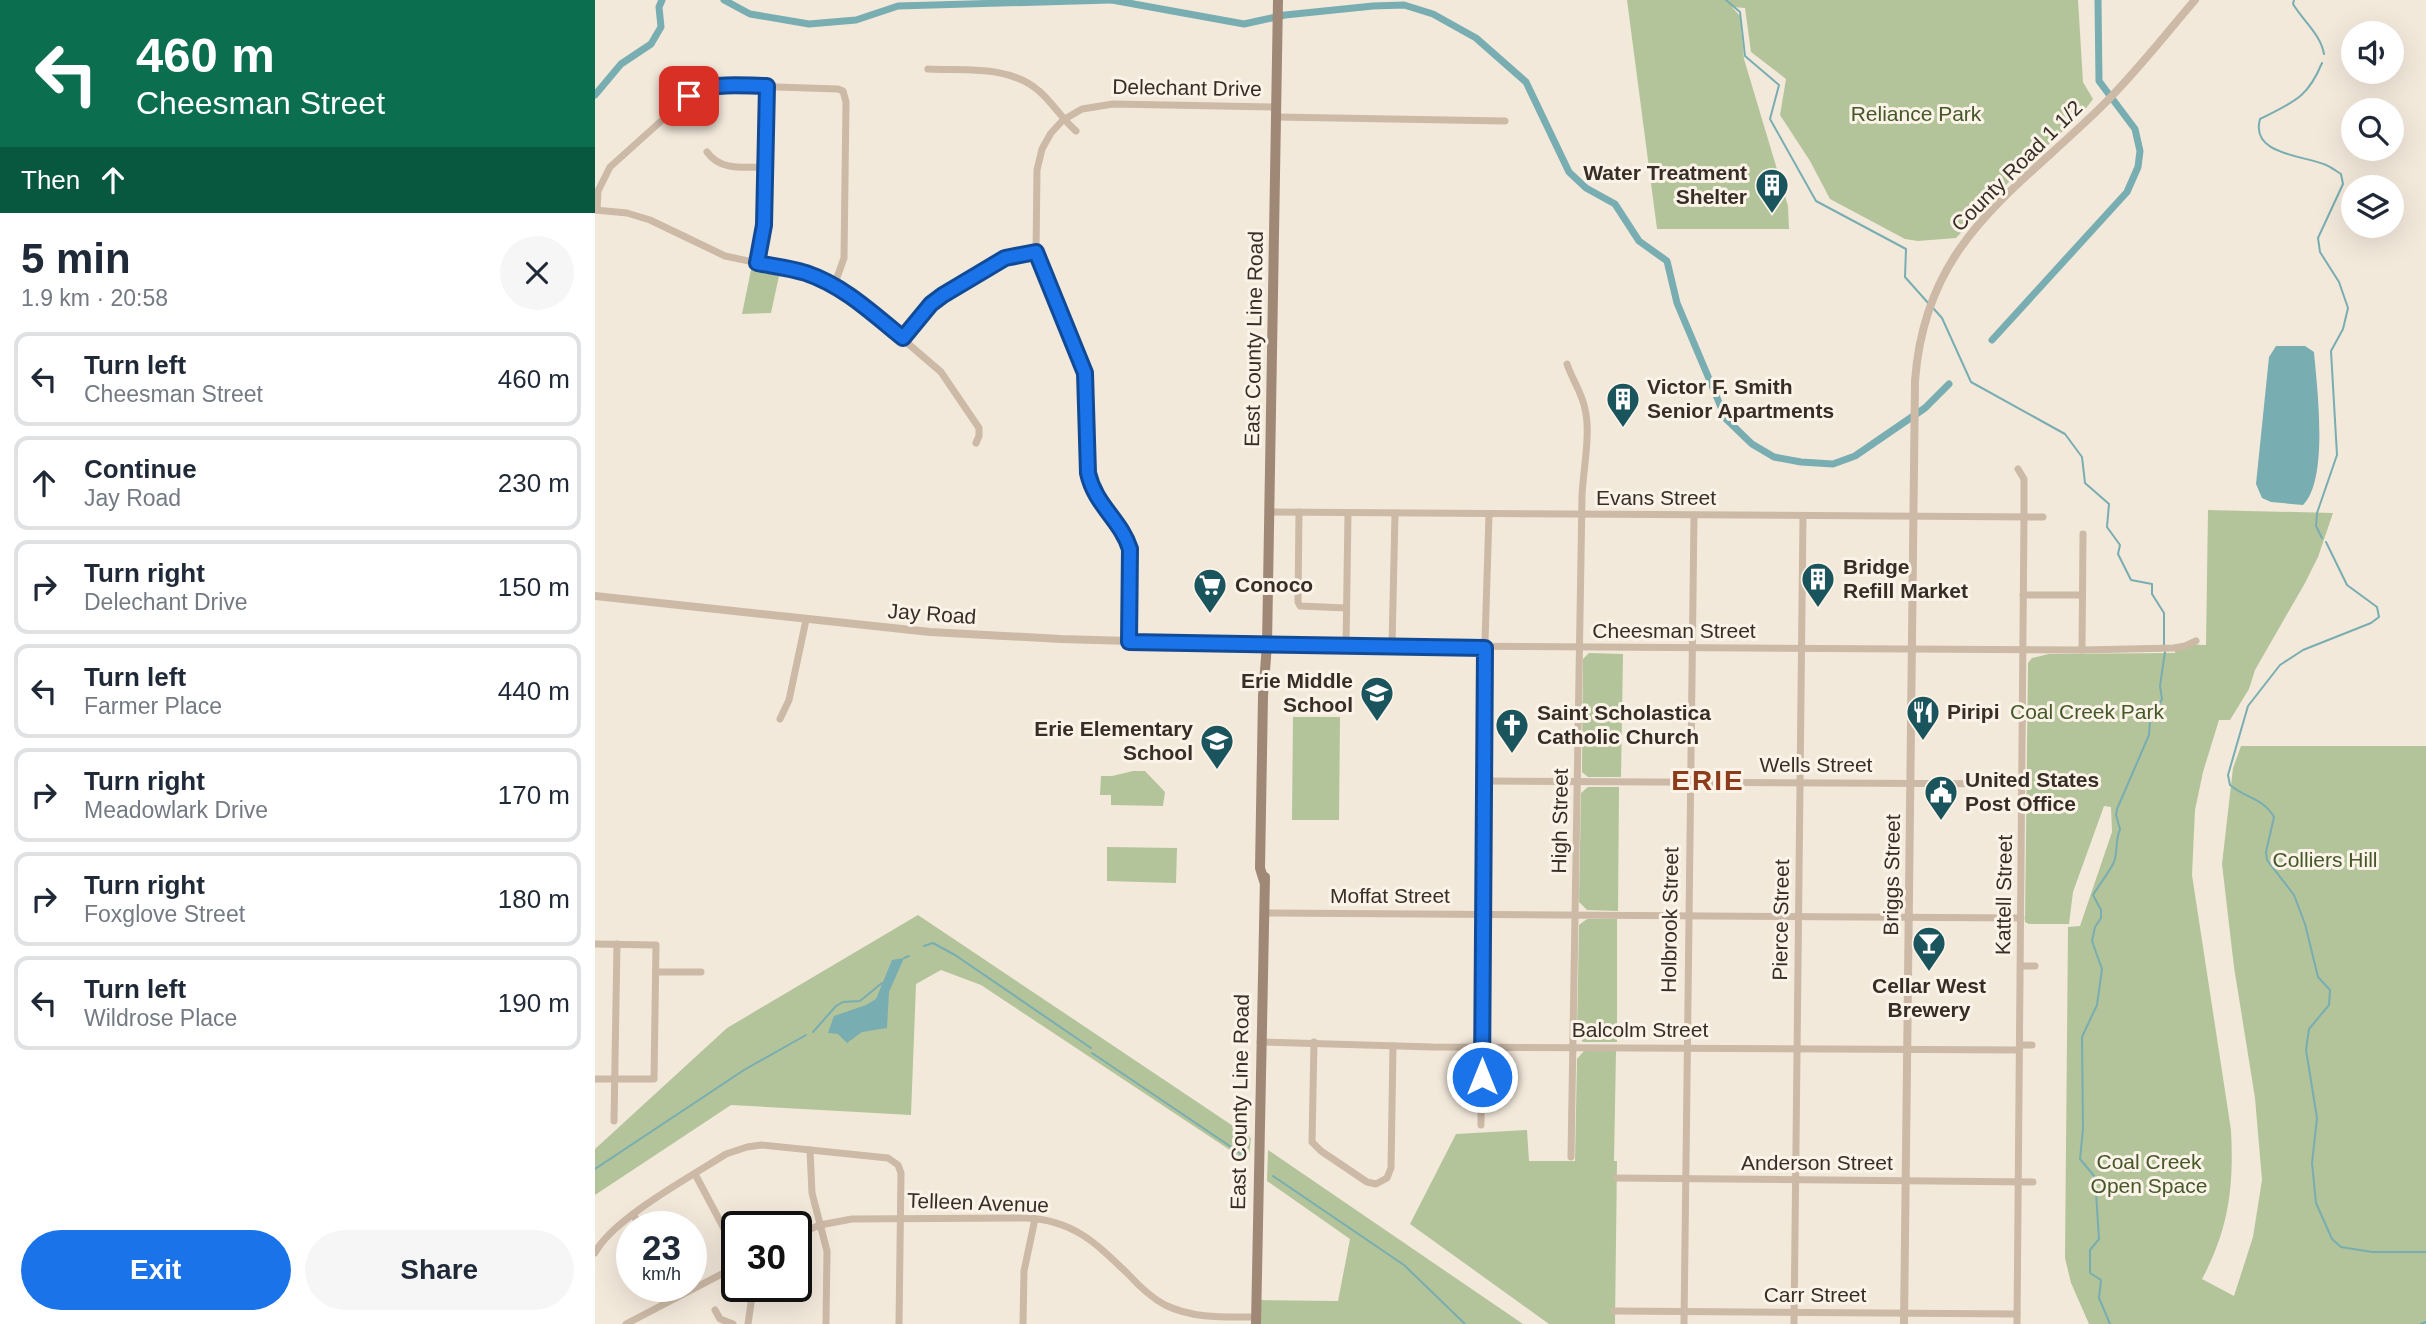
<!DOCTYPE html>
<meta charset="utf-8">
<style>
body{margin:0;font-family:Arial,sans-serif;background:#f6f6f7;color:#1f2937;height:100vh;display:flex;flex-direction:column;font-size:26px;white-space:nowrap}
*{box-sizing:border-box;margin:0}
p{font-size:23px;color:#747a83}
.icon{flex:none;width:38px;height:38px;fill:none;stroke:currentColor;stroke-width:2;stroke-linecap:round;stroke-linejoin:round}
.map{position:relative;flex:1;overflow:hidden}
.panel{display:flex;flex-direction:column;background:#fff;width:595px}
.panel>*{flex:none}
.banner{background:#0b6e4f;color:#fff;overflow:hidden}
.fabs{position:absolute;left:1746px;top:21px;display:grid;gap:14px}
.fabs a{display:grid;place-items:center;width:63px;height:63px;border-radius:50%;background:#fff;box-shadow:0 7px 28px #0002;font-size:35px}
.speed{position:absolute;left:21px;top:1211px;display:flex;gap:14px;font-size:35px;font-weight:700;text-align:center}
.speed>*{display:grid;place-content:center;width:91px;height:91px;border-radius:50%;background:#fff;box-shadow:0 7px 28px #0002;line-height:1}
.speed small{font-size:18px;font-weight:400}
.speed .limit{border:4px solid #111;border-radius:10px;background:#fff;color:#111}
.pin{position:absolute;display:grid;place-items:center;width:60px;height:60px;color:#fff;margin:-30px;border-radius:14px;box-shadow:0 4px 10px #0006}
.me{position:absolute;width:77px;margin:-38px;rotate:0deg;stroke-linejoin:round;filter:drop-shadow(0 0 5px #0008)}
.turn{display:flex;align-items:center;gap:24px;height:147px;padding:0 21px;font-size:32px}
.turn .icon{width:91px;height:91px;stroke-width:2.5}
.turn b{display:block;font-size:49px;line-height:60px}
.then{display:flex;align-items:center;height:66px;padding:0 21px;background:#0003;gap:14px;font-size:26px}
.round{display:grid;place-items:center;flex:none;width:74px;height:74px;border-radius:37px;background:#f6f6f7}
.summary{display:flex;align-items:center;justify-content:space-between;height:119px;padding:0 21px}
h1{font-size:42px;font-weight:600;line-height:52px}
.cta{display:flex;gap:14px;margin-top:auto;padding:14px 21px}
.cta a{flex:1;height:80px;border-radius:42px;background:#1a73e8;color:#fff;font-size:28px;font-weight:600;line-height:80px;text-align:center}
.cta a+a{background:#f6f6f7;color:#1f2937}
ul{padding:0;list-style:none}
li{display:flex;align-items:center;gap:21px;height:94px;margin:0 14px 10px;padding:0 7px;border:4px solid #e0e1e3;border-radius:14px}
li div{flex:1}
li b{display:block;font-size:26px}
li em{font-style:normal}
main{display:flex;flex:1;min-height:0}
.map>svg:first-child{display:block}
.green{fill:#b3c49a}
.water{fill:#78adb2}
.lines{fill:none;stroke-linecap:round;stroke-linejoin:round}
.stream{stroke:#78adb2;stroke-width:2}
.canal{stroke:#78adb2;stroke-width:7}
.minor{stroke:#ccb9a6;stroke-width:7}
.tertiary{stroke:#ccb9a6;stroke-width:8}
.secondary{stroke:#a08877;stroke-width:10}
.route-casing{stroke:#114b97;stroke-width:18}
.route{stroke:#1a73e8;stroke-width:12}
.labels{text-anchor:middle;stroke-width:6;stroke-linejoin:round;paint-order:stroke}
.street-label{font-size:21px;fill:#382d27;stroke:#fbf3e7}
.park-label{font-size:21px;fill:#445829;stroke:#fbf3e7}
.poi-label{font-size:21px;font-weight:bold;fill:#382d27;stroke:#fbf3e7;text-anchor:start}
.district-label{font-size:28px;font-weight:bold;letter-spacing:2px;fill:#8c3c1b;stroke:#fbf3e7}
</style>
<main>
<section class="panel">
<div class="banner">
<div class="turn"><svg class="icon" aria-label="left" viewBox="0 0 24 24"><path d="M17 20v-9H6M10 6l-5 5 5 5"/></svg><div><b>460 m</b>Cheesman Street</div></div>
<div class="then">Then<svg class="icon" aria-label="ahead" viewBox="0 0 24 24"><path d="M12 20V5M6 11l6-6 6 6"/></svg></div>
</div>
<div class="summary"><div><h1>5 min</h1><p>1.9 km · 20:58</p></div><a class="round"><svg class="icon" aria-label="close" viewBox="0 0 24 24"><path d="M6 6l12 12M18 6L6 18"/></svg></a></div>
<ul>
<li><svg class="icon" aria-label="left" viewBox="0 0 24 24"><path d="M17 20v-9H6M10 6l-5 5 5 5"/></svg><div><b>Turn left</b><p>Cheesman Street</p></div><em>460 m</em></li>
<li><svg class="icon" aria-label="ahead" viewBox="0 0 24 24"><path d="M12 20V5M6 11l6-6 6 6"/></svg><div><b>Continue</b><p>Jay Road</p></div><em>230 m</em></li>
<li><svg class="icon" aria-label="right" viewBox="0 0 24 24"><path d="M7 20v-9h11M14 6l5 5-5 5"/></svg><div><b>Turn right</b><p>Delechant Drive</p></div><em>150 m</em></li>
<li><svg class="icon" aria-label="left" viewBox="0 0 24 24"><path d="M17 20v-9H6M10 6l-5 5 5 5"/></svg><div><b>Turn left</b><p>Farmer Place</p></div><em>440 m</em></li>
<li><svg class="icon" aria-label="right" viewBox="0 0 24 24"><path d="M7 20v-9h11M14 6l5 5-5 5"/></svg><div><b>Turn right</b><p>Meadowlark Drive</p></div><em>170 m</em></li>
<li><svg class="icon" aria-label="right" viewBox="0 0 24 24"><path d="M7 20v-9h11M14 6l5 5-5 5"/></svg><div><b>Turn right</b><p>Foxglove Street</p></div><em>180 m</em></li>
<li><svg class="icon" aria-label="left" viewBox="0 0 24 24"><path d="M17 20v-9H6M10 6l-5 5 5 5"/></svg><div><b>Turn left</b><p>Wildrose Place</p></div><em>190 m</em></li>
</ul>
<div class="cta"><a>Exit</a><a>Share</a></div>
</section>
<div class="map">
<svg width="1831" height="1324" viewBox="0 0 1831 1324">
<rect width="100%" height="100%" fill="#f3e9db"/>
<g class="green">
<path d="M 1032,0 L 1483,0 L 1488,82 L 1498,99 L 1489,111 L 1412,184 L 1361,238 L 1323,241 L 1310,239 L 1235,199 L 1215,161 L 1185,115 L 1191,79 L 1156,52 L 1150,8 L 1137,7 L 1145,16 L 1149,59 L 1193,206 L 1194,229 L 1062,229 Z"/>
<path d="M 156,270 L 184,276 L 176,313 L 147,314 Z"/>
<path d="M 1613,510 L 1738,513 L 1723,557 L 1710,583 L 1660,670 L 1654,689 L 1635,720 L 1624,720 L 1608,772 L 1600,810 L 1597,875 L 1636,1130 C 1639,1186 1634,1229 1607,1279 L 1639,1296 L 1658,1237 L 1667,1180 L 1660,1098 L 1639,967 L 1627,864 L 1638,768 L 1646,746 L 1831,746 L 1831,1324 L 1494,1324 L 1476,1283 L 1470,1258 L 1473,927 L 1485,926 L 1517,832 L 1516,807 L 1509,806 L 1478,892 L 1474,924 L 1434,924 L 1430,922 L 1433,663 L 1437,658 L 1454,654 L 1580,653 L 1580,644 L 1611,645 Z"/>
<path d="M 994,653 L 1028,654 L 1026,777 L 993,777 L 987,772 L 988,659 Z"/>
<path d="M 698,717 L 745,717 L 744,820 L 697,820 Z"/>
<path d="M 538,771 L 550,771 L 570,792 L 568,806 L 516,805 L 516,795 L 505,795 L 506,776 L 517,776 Z"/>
<path d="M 993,787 L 1024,787 L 1023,911 L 992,910 L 984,902 L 986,793 Z"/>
<path d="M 512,847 L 582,848 L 581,883 L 512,881 Z"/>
<path d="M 323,915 L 656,1138 L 654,1155 L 650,1160 L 386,985 L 346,970 L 321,984 L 316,1115 L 136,1105 L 0,1195 L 0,1149 L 132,1028 Z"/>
<path d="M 992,919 L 1022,919 L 1022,1042 L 988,1042 L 982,1034 L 984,925 Z"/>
<path d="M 989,1051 L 1021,1051 L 1019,1161 L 1022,1161 L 1020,1324 L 954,1324 L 815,1224 L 861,1134 L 932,1130 L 934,1161 L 980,1161 L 982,1059 Z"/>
<path d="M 673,1150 L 928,1324 L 662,1324 L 662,1300 L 743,1301 L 755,1239 L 672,1181 Z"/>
</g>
<g class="water">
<path d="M 1681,346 L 1710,346 L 1719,352 C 1722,387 1734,480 1708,505 L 1676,502 L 1667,498 L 1661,484 L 1674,357 Z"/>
<path d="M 309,958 L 294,992 L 292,1028 L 267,1032 L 252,1043 L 243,1034 L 233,1033 L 239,1016 L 271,1005 L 281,999 L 297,960 Z"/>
</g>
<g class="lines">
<g class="stream">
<path d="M 1131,0 L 1145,12 L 1150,56 L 1184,85 L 1175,119 L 1221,201 L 1311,249 L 1310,277 L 1334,304"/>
<path d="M 1699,0 L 1698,4 C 1709,22 1726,35 1729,54"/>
<path d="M 1338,308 L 1347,318 L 1376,382 L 1470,434 L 1487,457 L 1490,483 L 1514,504 L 1512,527 L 1525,545 L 1523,554 L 1536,580 L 1557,584 L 1557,594 L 1569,613 L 1569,646"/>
<path d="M 1727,538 L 1721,526 L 1722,513 L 1742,455 L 1736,351 L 1748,329 L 1753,308 L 1744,282 L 1725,252 L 1723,238 L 1748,184 L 1746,174 C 1741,171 1736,167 1731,165 C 1708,155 1655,155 1665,119 C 1698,102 1712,99 1727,63"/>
<path d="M 1731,542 L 1752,585 L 1782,607 L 1784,617 L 1776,623 L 1708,650 L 1685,665 L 1653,706 L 1633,775 L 1635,785 C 1652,799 1668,798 1679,817 L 1671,852 L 1672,860 L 1699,895 L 1710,924 L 1723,977 L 1735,990 L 1734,1005 L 1714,1029 L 1711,1050 L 1722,1118 L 1717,1163 L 1721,1203 L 1737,1239 L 1746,1247 L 1777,1252 L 1831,1252"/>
<path d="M 329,946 L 338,943 L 360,955 L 496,1048"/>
<path d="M 309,958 L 314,956"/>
<path d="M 218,1032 L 241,1006 L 248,1002 L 265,1001 L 287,983"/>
<path d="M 497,1053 L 651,1157"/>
<path d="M 0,1169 L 149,1070 L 211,1035"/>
<path d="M 678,1176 L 809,1265 L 870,1324"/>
<path d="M 1515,1324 L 1504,1298 L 1506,1280 L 1495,1273 L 1495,1250 L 1504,1239 L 1500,1177 L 1485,1159 L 1488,1129 L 1487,1037 L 1502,1005 L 1507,969 L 1497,941 L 1500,927 L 1506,918 L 1506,910 L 1498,895 C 1504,885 1515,871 1519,862 C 1523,850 1520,841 1525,829 L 1521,815 L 1522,809 L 1554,735 L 1555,721 L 1567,699 L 1565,686 L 1570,652"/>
<path d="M 1826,1324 L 1831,1322"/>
</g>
<g class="canal">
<path d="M 129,0 L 155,14 L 214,24 L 261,20 L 303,6 L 516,0"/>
<path d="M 517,0 L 649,24 L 690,15 L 778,6 L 809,5 L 838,14 L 881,38 L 931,82 L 974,172 L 991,188 L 1020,204 L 1044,241 L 1072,261 L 1082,303 L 1131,419 L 1157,444 L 1179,457 L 1206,462 L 1238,464 L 1260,456 L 1330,408 L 1354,384"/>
<path d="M 0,95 L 26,64 L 56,44 L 66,27 L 64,7 L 67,0"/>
<path d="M 1397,340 L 1532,192 L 1543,167 L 1545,151 L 1540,129 L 1504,81 L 1503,0"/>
</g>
<g class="minor">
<path d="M 333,69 C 370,71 415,65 444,91 C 458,103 467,119 481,131"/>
<path d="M 682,117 L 910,121"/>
<path d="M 112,152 C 125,171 149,167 170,167"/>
<path d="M 0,210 L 32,213 L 55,220 L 130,256 L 210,273 L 239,286 L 260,298 L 346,372 L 384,428 L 384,436 L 381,443"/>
<path d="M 2,210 L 3,191 L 15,167 L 94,96 L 107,88 L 120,85 L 243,89 L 248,91 L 251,102 L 249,258 L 239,286"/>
<path d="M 162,263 L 169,225 L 172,86"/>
<path d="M 308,338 L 336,304 L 348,295 L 410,259 L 441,252"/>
<path d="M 972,364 C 977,379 987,393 990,409 C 996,433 988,471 987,496 L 976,1157"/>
<path d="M 674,512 L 1448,517"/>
<path d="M 704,512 L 703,602 L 705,606 L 751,608"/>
<path d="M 1428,595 L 1487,595"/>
<path d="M 535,642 L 535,549 C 526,520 500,506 493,473 L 492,396 L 490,373 L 441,252 L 442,170 L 447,149 L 456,133 L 468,120 L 487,109 L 518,104 L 682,107"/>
<path d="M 672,645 L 1487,650 L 1579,648 L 1590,646 L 1601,641"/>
<path d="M 751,646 L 753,513"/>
<path d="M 797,646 L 800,514"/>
<path d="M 1487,650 L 1488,534"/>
<path d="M 185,719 L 194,700 L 211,620"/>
<path d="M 889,781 L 1427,784"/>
<path d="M 668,913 L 1426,918"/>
<path d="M 0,944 L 61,945 L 59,1079 L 0,1079"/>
<path d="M 1426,966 L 1440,966"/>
<path d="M 61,972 L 106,972"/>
<path d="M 665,1042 L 838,1047 L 1424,1050"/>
<path d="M 719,1042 L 717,1142 L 726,1151 L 772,1182 L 781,1184 L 792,1178 L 796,1168 L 798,1046"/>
<path d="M 1425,1045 L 1437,1045"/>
<path d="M 19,1121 L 22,944"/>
<path d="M 886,1125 L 889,673 L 894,514"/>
<path d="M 215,1150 L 217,1193 L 232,1251 L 231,1324"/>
<path d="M 100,1174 L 142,1253"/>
<path d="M 1022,1178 L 1438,1182"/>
<path d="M 38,1214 L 45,1227"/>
<path d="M 201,1235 L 225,1225 L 257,1219 L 431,1218 C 478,1220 501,1243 533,1274 C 544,1286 555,1297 570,1305 C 599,1319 630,1317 661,1317"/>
<path d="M 0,1253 C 17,1219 97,1176 131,1154 L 152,1147 L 166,1145 L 293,1158 L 303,1165 L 306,1173 L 304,1324"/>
<path d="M 120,1310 L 125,1319 L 138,1324"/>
<path d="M 1019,1311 L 1422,1314"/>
<path d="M 31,1324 L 142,1266"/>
<path d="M 153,1324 L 156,1303 L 155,1286"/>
<path d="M 428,1324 L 429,1271 L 440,1219"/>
<path d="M 1089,1324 L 1099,515"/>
<path d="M 1199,1324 L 1208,516"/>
<path d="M 1422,1324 L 1429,517 L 1429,479 L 1423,469"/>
</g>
<g class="tertiary">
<path d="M 0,596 L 335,632 L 466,639 L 672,645"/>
<path d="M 1309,1324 L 1320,381 C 1330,243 1415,196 1505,108 C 1539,75 1569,36 1600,0"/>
</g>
<g class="secondary">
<path d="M 669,881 L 665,868 L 668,696 L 672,645 L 683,0"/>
<path d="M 661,1324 L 670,877"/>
</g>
</g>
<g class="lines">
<defs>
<path id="route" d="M 94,96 C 117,81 145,86 172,86 L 169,225 L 162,263 C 178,266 195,268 211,273 C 249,286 277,313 308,338 L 336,304 L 348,295 L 410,258 L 441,252 L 490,373 L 493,473 C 500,505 526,520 535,549 L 534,642 L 890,648 L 887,1077"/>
</defs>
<use href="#route" class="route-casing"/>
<use href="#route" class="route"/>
</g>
<defs>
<symbol id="building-pin" viewBox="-11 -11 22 30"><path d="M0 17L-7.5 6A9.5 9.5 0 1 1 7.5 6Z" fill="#1a545c" stroke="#fbf3e7"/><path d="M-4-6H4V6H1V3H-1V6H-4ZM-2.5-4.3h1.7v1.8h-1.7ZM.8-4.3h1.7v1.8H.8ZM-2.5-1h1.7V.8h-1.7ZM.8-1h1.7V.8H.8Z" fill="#fff"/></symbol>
<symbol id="supermarket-pin" viewBox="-11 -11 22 30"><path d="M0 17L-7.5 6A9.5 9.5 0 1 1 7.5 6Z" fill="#1a545c" stroke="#fbf3e7"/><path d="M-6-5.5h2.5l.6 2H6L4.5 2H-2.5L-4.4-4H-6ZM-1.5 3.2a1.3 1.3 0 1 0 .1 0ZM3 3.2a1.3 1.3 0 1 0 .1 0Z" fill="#fff"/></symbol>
<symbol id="school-pin" viewBox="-11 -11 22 30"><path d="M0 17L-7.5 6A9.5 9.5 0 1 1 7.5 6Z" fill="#1a545c" stroke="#fbf3e7"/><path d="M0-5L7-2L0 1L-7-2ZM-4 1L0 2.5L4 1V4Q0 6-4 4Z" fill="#fff"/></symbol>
<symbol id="restaurant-pin" viewBox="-11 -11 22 30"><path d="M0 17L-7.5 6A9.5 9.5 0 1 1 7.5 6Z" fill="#1a545c" stroke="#fbf3e7"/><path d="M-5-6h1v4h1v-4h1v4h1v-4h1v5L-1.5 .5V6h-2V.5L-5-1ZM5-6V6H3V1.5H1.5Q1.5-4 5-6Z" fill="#fff"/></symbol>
<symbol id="church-pin" viewBox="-11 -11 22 30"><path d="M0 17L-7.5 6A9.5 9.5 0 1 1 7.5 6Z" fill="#1a545c" stroke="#fbf3e7"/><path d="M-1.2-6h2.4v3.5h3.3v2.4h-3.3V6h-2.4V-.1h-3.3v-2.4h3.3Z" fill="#fff"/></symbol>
<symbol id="civic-pin" viewBox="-11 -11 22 30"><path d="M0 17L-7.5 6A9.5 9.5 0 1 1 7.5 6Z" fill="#1a545c" stroke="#fbf3e7"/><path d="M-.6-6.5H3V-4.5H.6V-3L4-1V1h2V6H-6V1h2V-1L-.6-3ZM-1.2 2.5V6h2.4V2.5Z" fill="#fff"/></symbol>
<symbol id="bar-pin" viewBox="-11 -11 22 30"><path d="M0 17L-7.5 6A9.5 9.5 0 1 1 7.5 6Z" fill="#1a545c" stroke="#fbf3e7"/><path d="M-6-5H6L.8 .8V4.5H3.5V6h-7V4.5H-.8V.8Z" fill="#fff"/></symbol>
</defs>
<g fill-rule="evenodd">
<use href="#building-pin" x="1158" y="166" width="38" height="52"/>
<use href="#building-pin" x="1009" y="380" width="38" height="52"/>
<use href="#building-pin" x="1204" y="560" width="38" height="52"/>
<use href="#supermarket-pin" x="596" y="566" width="38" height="52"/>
<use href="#school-pin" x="763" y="674" width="38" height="52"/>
<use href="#restaurant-pin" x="1309" y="693" width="38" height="52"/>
<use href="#church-pin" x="898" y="706" width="38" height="52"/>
<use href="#school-pin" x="603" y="722" width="38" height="52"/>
<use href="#civic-pin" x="1327" y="773" width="38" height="52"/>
<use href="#bar-pin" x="1315" y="924" width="38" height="52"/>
</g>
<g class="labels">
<g class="street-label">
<text transform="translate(592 88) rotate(1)" y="7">Delechant Drive</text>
<text transform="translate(1422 166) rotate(-45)" y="7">County Road 1 1/2</text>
<text transform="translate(659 339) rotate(-89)" y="7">East County Line Road</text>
<text x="1061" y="505">Evans Street</text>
<text transform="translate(337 614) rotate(4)" y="7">Jay Road</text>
<text x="1079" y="638">Cheesman Street</text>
<text x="1221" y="772">Wells Street</text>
<text transform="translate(965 821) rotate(-89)" y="7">High Street</text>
<text transform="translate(1297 875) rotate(-89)" y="7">Briggs Street</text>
<text transform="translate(1409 895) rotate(-89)" y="7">Kattell Street</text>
<text x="795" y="903">Moffat Street</text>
<text transform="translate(1075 920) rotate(-89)" y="7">Holbrook Street</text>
<text transform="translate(1186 920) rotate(-89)" y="7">Pierce Street</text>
<text x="1045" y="1037">Balcolm Street</text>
<text transform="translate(645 1102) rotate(-89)" y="7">East County Line Road</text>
<text x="1222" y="1170">Anderson Street</text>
<text transform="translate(383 1203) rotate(2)" y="7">Telleen Avenue</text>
<text x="1220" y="1302">Carr Street</text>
</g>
<g class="park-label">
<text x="1321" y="121">Reliance Park</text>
<text x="1492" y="719">Coal Creek Park</text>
<text x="1730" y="867">Colliers Hill</text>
<text x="1554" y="1169">Coal Creek<tspan x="1554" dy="24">Open Space</tspan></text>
</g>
<g class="poi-label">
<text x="1152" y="180" text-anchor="end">Water Treatment<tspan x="1152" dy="24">Shelter</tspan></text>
<text x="1052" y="394">Victor F. Smith<tspan x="1052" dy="24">Senior Apartments</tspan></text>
<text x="1248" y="574">Bridge<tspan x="1248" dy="24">Refill Market</tspan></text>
<text x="640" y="592">Conoco</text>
<text x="758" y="688" text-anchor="end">Erie Middle<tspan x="758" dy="24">School</tspan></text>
<text x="1352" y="719">Piripi</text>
<text x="942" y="720">Saint Scholastica<tspan x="942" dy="24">Catholic Church</tspan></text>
<text x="598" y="736" text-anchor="end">Erie Elementary<tspan x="598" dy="24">School</tspan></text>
<text x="1370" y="787">United States<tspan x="1370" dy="24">Post Office</tspan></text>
<text x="1334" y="993" text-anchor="middle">Cellar West<tspan x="1334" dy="24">Brewery</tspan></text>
</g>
<g class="district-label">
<text x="1113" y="790">ERIE</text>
</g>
</g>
</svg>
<div class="fabs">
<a><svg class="icon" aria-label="sound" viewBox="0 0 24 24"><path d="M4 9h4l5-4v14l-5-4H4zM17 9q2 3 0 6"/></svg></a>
<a><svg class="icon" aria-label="search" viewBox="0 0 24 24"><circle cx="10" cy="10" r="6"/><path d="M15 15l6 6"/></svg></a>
<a><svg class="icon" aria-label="layers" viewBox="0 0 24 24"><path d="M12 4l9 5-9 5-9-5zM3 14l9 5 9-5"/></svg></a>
</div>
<div class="speed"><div>23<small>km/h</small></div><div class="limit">30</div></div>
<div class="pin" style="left:94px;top:96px;background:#d93025"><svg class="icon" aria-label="arrive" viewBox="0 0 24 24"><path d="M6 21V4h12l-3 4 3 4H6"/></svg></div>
<svg class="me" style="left:887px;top:1077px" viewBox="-20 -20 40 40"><circle r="17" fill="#1a73e8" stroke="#fff" stroke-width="3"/><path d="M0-11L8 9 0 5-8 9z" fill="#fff"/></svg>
</div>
</main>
